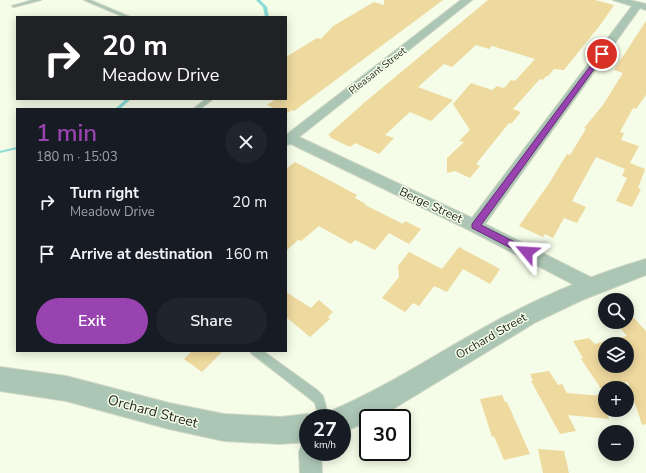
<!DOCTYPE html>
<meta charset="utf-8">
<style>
body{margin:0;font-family:"Nunito Sans",sans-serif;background:#20242c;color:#f1f3f6;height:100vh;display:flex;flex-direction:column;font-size:15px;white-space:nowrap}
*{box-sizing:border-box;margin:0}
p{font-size:13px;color:#9ea1a6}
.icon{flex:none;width:22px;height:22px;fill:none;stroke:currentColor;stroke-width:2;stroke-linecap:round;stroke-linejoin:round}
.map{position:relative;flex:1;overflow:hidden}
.sheet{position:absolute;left:16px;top:108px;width:271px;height:244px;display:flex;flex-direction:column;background:#171b24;border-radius:0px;box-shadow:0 2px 10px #0003}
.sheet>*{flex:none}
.hud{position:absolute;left:16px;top:16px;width:271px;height:84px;border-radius:0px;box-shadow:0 2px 10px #0003;background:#202124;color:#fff;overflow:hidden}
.controls{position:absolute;left:598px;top:293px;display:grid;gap:8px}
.controls a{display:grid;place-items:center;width:36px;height:36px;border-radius:50%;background:#171b24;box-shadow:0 2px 10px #0003;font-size:20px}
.speed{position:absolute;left:299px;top:409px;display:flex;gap:8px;font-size:20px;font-weight:700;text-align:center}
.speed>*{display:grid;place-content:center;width:52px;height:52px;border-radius:50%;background:#171b24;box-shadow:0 2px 10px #0003;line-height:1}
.speed small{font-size:10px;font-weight:400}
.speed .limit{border:2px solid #111;border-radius:6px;background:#fff;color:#111}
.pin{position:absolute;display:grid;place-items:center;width:34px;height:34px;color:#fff;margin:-17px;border:2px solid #fff;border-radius:50%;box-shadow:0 1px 4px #0007}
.me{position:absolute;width:44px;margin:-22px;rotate:297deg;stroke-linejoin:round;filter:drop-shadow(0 0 3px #0008)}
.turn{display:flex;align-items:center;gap:14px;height:84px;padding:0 20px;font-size:18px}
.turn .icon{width:52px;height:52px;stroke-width:2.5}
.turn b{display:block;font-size:28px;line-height:34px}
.round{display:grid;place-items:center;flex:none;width:42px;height:42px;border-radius:21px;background:#20242c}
.headline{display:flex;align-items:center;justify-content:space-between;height:68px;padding:0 20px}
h1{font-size:24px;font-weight:600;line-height:30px;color:#9943b1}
.action{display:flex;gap:8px;margin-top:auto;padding:8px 20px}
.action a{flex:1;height:46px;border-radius:24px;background:#9943b1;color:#fff;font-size:16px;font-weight:600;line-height:46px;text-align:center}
.action a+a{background:#20242c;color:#f1f3f6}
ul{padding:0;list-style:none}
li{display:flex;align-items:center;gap:12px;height:52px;padding:0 20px}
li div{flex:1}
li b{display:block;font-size:15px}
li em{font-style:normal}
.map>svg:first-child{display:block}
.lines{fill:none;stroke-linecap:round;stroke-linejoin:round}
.stream{fill:#8adbd6;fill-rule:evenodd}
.building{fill:#eed99e;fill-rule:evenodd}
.service-casing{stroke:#d0d7c4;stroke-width:2}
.minor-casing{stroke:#d0d7c4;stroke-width:2}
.tertiary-casing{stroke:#d0d7c4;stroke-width:2}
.service{fill:#acc6b5;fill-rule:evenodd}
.minor{fill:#acc6b5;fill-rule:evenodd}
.tertiary{fill:#acc6b5;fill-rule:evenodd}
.route{fill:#9943b1;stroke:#632c73}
.labels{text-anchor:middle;stroke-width:3;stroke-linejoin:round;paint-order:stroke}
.far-street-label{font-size:10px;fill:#252820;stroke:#f5fde8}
.street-label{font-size:12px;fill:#252820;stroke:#f5fde8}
.near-street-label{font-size:14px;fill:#252820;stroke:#f5fde8}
</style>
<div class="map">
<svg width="646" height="473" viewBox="0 0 646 473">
<rect width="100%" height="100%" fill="#f5fde8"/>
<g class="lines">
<g class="stream">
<path d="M 256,0 L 260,0 L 267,7 L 269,17 L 265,17 L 263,7 Z"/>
<path d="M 126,99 L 131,99 L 120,109 L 115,109 Z"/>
<path d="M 17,147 L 17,149 L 0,153 L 0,151 Z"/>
</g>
</g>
<g class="building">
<path d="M 384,0 L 443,0 L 294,111 L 292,110 L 286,114 L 286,109 L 276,109 L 267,105 L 276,99 L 286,99 L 286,57 L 317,38 L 321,39 L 333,26 L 374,2 L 384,5 Z"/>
<path d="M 488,0 L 595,0 L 614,5 L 601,24 L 564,70 L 554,69 L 548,76 L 546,76 L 543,80 L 540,79 L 513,109 L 521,112 L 511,124 L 509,123 L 476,164 L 480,166 L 470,178 L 455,171 L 447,173 L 447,158 L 464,142 L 459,141 L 470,130 L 453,104 L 471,83 L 492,90 L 497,86 L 504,88 L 511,80 L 515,81 L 535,59 L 492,46 L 489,49 L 476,45 L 452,67 L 444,64 L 418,87 L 453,100 L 431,121 L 410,112 L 385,135 L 394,138 L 379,154 L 355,143 L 350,147 L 329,137 L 331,136 L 328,135 L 365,102 Z"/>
<path d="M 646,21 L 646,95 L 636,109 L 633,108 L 620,132 L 624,133 L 621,140 L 639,146 L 630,163 L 645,169 L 638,188 L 641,189 L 632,207 L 616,201 L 627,178 L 622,176 L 625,169 L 596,157 L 572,201 L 586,207 L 577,223 L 564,218 L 553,238 L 545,234 L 543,237 L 519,226 L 550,182 L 567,154 L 570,155 L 586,129 L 584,128 L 603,105 L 623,73 L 614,70 Z"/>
<path d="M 295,162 L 357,195 L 355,198 L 366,204 L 365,205 L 403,224 L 405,221 L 421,229 L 409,244 L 389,233 L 375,250 L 355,240 L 351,244 L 319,226 L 301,241 L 298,240 L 286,251 L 286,169 Z"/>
<path d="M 459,247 L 500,269 L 490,284 L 463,269 L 447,292 L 434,286 L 419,306 L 413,303 L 405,312 L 382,298 L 399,277 L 398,266 L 409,252 L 442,269 Z"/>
<path d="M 286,292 L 311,308 L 319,300 L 333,312 L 328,317 L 330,319 L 310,337 L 286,317 Z"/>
<path d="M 633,317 L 646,331 L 646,424 L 642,425 L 628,382 L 602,390 L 581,359 L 583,358 L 573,341 L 589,338 L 595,344 L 627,336 L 620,328 L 623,327 L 619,322 L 627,322 L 627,319 ZM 605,344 L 627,344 L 627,366 L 605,366 Z"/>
<path d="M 192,351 L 223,351 L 202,372 L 184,359 Z"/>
<path d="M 549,371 L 558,385 L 562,384 L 567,393 L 602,396 L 609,419 L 568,415 L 576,431 L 560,434 L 531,381 L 533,381 L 530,374 Z"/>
<path d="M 502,395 L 505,402 L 507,402 L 530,454 L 504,460 L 494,436 L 492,437 L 480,399 Z"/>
<path d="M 538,449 L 564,451 L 569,473 L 543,473 Z"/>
</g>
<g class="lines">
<defs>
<g id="service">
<path d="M 33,0 L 41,0 L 14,7 L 12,6 Z"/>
<path d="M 84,0 L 90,0 L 130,17 L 124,17 Z"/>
<path d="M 206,99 L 213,99 L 200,109 L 193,109 Z"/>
<path d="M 250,351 L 263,351 L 317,390 L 323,396 L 329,418 L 319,418 L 315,403 L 309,398 L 252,354 Z"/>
</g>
<g id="minor">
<path d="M 461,0 L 472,0 L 299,137 L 472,218 L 632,6 L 613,0 L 629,0 L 646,4 L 646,10 L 640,8 L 485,224 L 598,281 L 601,286 L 598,291 L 592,293 L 586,291 L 469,230 L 291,144 L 286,145 L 286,135 Z"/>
<path d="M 308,442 L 308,452 L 321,452 L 322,473 L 300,473 L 299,452 L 302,444 Z"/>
</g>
<g id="tertiary">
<path d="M 646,259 L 646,275 L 582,300 L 536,322 L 383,415 L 376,418 L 368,418 L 368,422 L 342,432 L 342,418 L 329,418 L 333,410 C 391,385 442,350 498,320 C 545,295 594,274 646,259 Z"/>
<path d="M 0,367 L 66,376 L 169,403 L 224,414 L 280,417 L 308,414 L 317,418 L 308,418 L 308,442 L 280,444 L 224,441 L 169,429 L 66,401 L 0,391 Z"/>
</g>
</defs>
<use href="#service" class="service-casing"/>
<use href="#minor" class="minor-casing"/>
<use href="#tertiary" class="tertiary-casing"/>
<use href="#service" class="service"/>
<use href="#minor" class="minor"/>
<use href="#tertiary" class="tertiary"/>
</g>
<path class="route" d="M 600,53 L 605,54 L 481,225 L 531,250 L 531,255 L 524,255 L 472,228 L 472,224 Z"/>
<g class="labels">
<g class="far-street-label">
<text transform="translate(377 70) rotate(-38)" y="4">Pleasant Street</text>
</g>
<g class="street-label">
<text transform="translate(431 205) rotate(25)" y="4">Berge Street</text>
<text transform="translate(491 336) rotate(-30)" y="4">Orchard Street</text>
</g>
<g class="near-street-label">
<text transform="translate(153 411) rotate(15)" y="5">Orchard Street</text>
</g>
</g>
</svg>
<div class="controls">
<a><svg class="icon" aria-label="search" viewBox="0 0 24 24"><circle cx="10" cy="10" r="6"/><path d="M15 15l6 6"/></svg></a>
<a><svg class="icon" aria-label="layers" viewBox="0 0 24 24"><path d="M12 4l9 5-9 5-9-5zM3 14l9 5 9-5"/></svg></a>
<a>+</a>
<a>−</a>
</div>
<div class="speed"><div>27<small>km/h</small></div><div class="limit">30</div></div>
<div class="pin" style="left:602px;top:54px;background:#d93025"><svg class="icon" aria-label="arrive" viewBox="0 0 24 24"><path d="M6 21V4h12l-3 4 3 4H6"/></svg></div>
<svg class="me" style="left:527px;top:252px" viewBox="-20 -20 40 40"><path d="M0-17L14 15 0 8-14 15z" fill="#9943b1" stroke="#fff" stroke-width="4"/></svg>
<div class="hud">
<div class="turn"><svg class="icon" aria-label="right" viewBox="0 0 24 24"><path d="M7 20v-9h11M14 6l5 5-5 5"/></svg><div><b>20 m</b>Meadow Drive</div></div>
</div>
<section class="sheet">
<div class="headline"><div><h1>1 min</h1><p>180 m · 15:03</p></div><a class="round"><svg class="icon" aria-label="close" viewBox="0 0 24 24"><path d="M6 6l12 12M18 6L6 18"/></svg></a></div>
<ul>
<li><svg class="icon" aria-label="right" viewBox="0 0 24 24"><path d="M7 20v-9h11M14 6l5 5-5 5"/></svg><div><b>Turn right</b><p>Meadow Drive</p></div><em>20 m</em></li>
<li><svg class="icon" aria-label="arrive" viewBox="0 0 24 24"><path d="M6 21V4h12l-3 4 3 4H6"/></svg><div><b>Arrive at destination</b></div><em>160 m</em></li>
</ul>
<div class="action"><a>Exit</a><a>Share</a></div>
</section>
</div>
